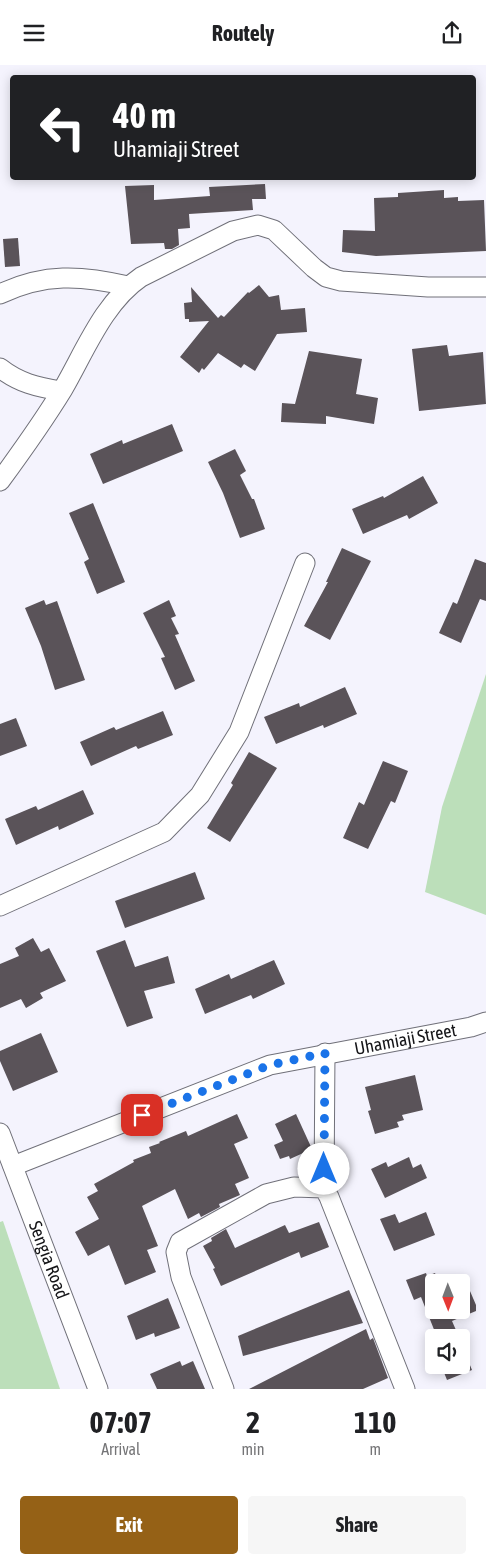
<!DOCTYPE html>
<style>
body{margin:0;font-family:"Asap Condensed",sans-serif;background:#f6f6f6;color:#202124;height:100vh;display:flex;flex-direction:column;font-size:19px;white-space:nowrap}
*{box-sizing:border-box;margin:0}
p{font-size:16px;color:#757577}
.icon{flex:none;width:28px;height:28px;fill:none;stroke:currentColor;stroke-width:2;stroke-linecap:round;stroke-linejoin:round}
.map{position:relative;height:1324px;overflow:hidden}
.panel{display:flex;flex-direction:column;background:#fff;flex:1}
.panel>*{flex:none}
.banner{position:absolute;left:10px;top:10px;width:466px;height:105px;border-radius:5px;box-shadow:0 2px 12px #0003;background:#202124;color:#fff;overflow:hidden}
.needle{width:32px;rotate:179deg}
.fabs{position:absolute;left:425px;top:1209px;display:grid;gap:10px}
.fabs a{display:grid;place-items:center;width:45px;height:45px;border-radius:5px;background:#fff;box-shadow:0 2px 12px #0003;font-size:25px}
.pin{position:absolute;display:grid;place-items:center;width:42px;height:42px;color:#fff;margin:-21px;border-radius:10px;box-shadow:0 2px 8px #0006}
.me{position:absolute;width:55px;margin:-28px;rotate:0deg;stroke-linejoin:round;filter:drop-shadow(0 0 4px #0008)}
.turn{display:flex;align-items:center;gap:18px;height:105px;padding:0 20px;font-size:22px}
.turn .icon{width:65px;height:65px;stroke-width:2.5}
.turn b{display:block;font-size:35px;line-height:42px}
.eta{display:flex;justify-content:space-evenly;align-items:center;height:85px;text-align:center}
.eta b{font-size:30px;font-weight:700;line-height:35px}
.button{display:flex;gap:10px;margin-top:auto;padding:10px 20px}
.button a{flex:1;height:58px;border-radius:5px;background:#956116;color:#fff;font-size:20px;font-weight:700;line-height:58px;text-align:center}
.button a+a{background:#f6f6f6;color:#202124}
header{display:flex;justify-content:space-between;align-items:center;height:65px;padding:0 20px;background:#fff;font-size:22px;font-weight:700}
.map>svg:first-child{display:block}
.green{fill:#bcdfba}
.building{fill:#5a5359}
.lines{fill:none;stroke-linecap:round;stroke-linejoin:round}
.minor-casing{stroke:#707079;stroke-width:21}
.minor{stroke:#fff;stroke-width:19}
.route{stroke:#1a73e8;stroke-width:9;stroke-dasharray:0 16.2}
.labels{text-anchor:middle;stroke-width:5;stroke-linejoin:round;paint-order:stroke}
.street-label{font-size:18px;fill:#151518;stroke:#fff}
</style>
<header><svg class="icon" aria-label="menu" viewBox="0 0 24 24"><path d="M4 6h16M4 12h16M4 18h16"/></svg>Routely<svg class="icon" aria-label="share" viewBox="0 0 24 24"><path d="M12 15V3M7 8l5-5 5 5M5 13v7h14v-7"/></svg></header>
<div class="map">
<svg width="486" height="1324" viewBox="0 0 486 1324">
<rect width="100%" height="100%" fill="#f4f3fd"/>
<g class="green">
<path d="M 486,609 L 486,850 L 425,827 L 442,742 Z"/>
<path d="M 3,1156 L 60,1324 L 0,1324 L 0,1157 Z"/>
</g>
<g class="building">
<path d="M 265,119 L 266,134 L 252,134 L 253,145 L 189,149 L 190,163 L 178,164 L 179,180 L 172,184 L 165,184 L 164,178 L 131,179 L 125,121 L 154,120 L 154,135 L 210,131 L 209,122 Z"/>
<path d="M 444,125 L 444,133 L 458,132 L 458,136 L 484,135 L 486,186 L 376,191 L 342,187 L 343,165 L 375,166 L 374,133 L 398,132 L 398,128 Z"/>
<path d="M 18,173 L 20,201 L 5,202 L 3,174 Z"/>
<path d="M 259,220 L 269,232 L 279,230 L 281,245 L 305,243 L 307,267 L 277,269 L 255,306 L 244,299 L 241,303 L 218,288 L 204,305 L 202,303 L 199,308 L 180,292 L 209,256 L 189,257 L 189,254 L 185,254 L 184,238 L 192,237 L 191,222 L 218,253 L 221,250 L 224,252 L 248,227 L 249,228 Z"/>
<path d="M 447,280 L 449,291 L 483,287 L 486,339 L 419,346 L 412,284 Z"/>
<path d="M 309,286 L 362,294 L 356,329 L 378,333 L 374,359 L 326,351 L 326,359 L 281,357 L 282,338 L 295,339 Z"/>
<path d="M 172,359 L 183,386 L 103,419 L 90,389 L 122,375 L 123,379 Z"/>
<path d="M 235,384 L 246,406 L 240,410 L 252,434 L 254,434 L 265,464 L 240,473 L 223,428 L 208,397 Z"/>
<path d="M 423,411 L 438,438 L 409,454 L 407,450 L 363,469 L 352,444 L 383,431 L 384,433 Z"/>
<path d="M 93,438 L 125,517 L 97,529 L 84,497 L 89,494 L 69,448 Z"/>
<path d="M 342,483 L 371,496 L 330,575 L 304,561 L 328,517 L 326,517 Z"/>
<path d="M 475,494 L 486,498 L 486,536 L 480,534 L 461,578 L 439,568 L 453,537 L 457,539 Z"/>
<path d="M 44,535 L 46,540 L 57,536 L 85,615 L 55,625 L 41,581 L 25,543 Z"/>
<path d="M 169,535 L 176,551 L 171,553 L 179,569 L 175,570 L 195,616 L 175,625 L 161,593 L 165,592 L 143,548 Z"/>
<path d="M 345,622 L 357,649 L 324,663 L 323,660 L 276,679 L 264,652 L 299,638 L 300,642 Z"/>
<path d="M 163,646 L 173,670 L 138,684 L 136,681 L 91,701 L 80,677 L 114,662 L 116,665 Z"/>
<path d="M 16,653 L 27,681 L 0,691 L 0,659 Z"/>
<path d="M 249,687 L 277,703 L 230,777 L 207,763 L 233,720 L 231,718 Z"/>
<path d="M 383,696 L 408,706 L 395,738 L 391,736 L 368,784 L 343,773 L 359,737 L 364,740 Z"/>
<path d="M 83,725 L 94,749 L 59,765 L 58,761 L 16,780 L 5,754 L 36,741 L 38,745 Z"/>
<path d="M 195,807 L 205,834 L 125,863 L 115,836 Z"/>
<path d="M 33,873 L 41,887 L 49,883 L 66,916 L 40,928 L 43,933 L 26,943 L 21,934 L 0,943 L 0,899 L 19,891 L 15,883 Z"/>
<path d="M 125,875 L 135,902 L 168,891 L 175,918 L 144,926 L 153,953 L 127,962 L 96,886 Z"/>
<path d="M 274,895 L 285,919 L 253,934 L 251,930 L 205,949 L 195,924 L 229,909 L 231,914 Z"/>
<path d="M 41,968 L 58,1007 L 13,1026 L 0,996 L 0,986 Z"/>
<path d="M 415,1010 L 423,1045 L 402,1050 L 404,1055 L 397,1057 L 399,1062 L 375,1069 L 368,1046 L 371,1045 L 365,1022 Z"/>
<path d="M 237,1049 L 248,1073 L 234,1079 L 249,1113 L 235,1119 L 240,1130 L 219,1139 L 220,1142 L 201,1152 L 199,1148 L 188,1154 L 175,1124 L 142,1141 L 158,1181 L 147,1185 L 156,1207 L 125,1220 L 109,1180 L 88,1191 L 75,1167 L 99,1154 L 87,1132 L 98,1126 L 94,1119 L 134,1097 L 133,1095 L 151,1088 L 149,1082 L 160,1078 L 159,1077 L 186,1066 L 188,1071 Z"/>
<path d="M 296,1049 L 312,1084 L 290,1094 L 289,1091 L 280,1094 L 274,1080 L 283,1076 L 275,1059 Z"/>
<path d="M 409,1092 L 413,1103 L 421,1099 L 427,1113 L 385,1133 L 371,1104 L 386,1097 L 388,1102 Z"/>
<path d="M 426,1147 L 435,1170 L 394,1186 L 380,1154 L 395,1149 L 399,1158 Z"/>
<path d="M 319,1157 L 329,1182 L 301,1193 L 299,1187 L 221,1221 L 213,1204 L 215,1203 L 203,1181 L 212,1176 L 211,1173 L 226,1164 L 235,1183 L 285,1160 L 289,1168 Z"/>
<path d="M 426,1208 L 427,1211 L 435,1208 L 439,1218 L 434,1218 L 434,1245 L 461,1245 L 461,1218 L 451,1218 L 464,1212 L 476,1240 L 476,1246 L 452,1256 L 459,1272 L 437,1272 L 421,1232 L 414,1235 L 406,1215 Z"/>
<path d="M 349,1225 L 363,1258 L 243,1291 L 238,1271 Z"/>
<path d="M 168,1233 L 180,1263 L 155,1272 L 154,1268 L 136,1275 L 127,1251 Z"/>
<path d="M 366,1264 L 370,1275 L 373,1273 L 388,1313 L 363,1324 L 249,1324 Z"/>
<path d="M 461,1278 L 472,1305 L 447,1315 L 441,1300 L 461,1300 Z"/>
<path d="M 180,1296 L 182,1301 L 193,1296 L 205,1324 L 157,1324 L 150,1309 Z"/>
</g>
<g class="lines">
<defs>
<g id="minor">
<path d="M 0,229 C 44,208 81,210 128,221"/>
<path d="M 0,303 C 19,318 37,322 61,326"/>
<path d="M 0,416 C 22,386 44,355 63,324 C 85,286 104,237 141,212 L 233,166 L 258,160 L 274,165 L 314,203 L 326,212 L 341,216 L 428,222 L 486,222"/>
<path d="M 0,841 L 164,767 L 200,730 L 239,667 L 305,498"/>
<path id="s1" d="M 0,1068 L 98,1324"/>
<path id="s2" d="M 13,1101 L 270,1000 L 471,962 L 486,957"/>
<path d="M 324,1123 L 325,988"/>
<path d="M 224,1324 L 181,1212 L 176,1187 L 180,1177 L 266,1129 L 294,1122 L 324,1123 L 329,1132 L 405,1324"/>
</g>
</defs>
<use href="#minor" class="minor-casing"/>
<use href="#minor" class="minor"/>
</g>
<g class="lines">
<path class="route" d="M 142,1050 L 270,1000 L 325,988 L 324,1104"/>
</g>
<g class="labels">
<g class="street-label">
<text dy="6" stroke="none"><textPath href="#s2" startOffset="414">Uhamiaji Street</textPath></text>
<text dy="6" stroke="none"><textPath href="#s1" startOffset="136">Sengia Road</textPath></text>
</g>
</g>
</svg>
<div class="fabs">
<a><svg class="needle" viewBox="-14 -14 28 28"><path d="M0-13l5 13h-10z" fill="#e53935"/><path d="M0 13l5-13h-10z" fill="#757577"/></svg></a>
<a><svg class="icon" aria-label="sound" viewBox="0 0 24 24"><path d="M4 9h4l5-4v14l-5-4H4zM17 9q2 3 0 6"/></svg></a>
</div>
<div class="pin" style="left:142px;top:1050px;background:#d93025"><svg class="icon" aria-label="arrive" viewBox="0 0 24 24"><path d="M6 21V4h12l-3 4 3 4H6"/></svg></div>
<svg class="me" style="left:324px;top:1104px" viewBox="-20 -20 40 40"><circle r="19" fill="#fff"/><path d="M0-13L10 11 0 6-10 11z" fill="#1a73e8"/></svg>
<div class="banner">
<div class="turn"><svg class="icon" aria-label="left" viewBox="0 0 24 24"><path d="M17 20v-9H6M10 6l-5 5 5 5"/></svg><div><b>40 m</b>Uhamiaji Street</div></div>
</div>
</div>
<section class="panel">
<div class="eta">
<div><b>07:07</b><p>Arrival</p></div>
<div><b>2</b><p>min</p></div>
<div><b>110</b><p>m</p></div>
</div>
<div class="button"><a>Exit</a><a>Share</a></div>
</section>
